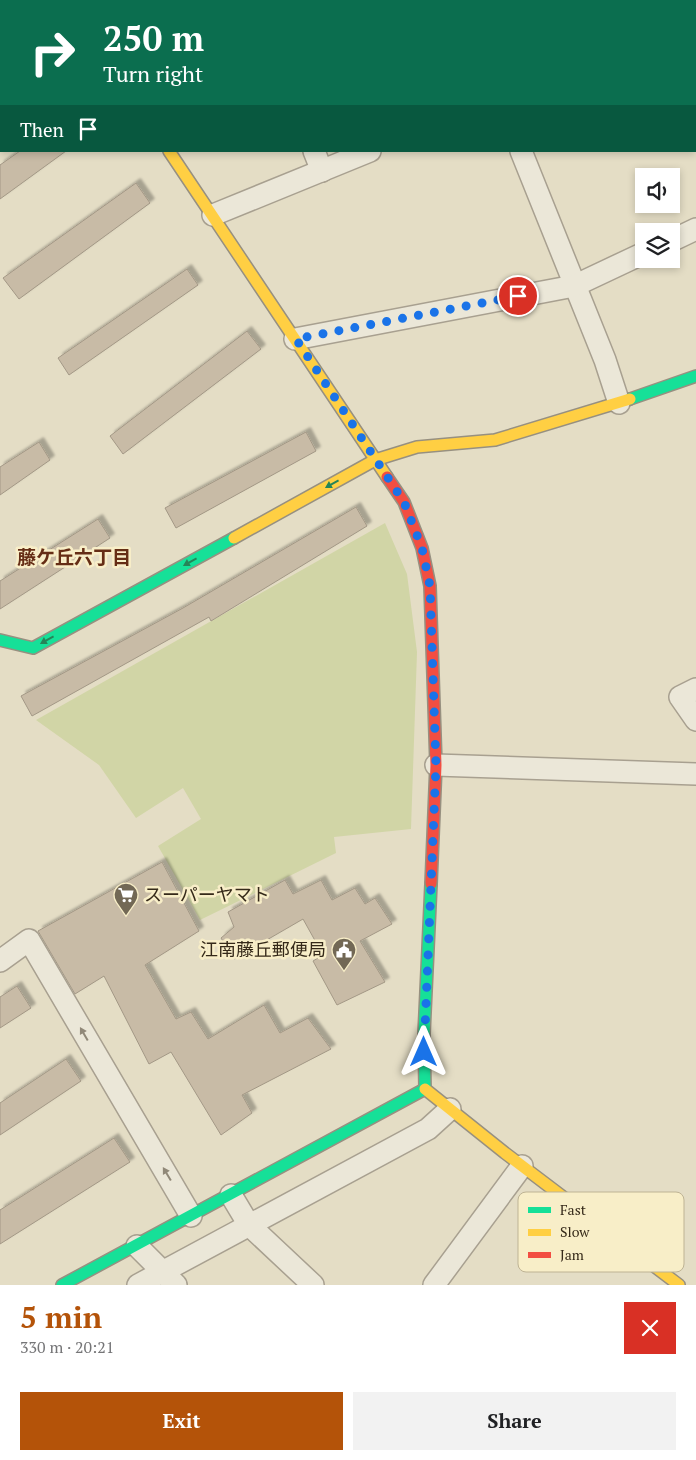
<!DOCTYPE html>
<meta charset="utf-8">
<style>
body{margin:0;font-family:"PT Serif","Noto Sans JP",serif;background:#f2f2f2;color:#202124;height:100vh;display:flex;flex-direction:column;font-size:19px;white-space:nowrap}
*{box-sizing:border-box;margin:0}
p{font-size:16px;color:#757577}
.icon{flex:none;width:28px;height:28px;fill:none;stroke:currentColor;stroke-width:2;stroke-linecap:round;stroke-linejoin:round}
.map{position:relative;height:1285px;overflow:hidden}
.details{display:flex;flex-direction:column;background:#fff;flex:1}
.details>*{flex:none}
.hud{position:absolute;left:0px;top:0px;width:696px;height:152px;box-shadow:0 2px 8px #0003;background:#0b6e4f;color:#fff;overflow:hidden}
.fabs{position:absolute;left:635px;top:168px;display:grid;gap:10px}
.fabs a{display:grid;place-items:center;width:45px;height:45px;border-radius:0px;background:#fff;box-shadow:0 2px 8px #0003;font-size:25px}
.pin{position:absolute;display:grid;place-items:center;width:42px;height:42px;color:#fff;margin:-21px;border:2px solid #fff;border-radius:50%;box-shadow:0 1px 5px #0007}
.me{position:absolute;width:55px;margin:-28px;rotate:0deg;stroke-linejoin:round;filter:drop-shadow(0 0 4px #0008)}
.turn{display:flex;align-items:center;gap:18px;height:105px;padding:0 20px;font-size:22px}
.turn .icon{width:65px;height:65px;stroke-width:2.5}
.turn b{display:block;font-size:35px;line-height:42px}
.then{display:flex;align-items:center;height:48px;padding:0 20px;background:#0003;gap:10px;font-size:19px}
.round{display:grid;place-items:center;flex:none;width:52px;height:52px;border-radius:0px;background:#f2f2f2}
.summary{display:flex;align-items:center;justify-content:space-between;height:85px;padding:0 20px}
h1{font-size:30px;font-weight:700;line-height:38px;color:#b45309}
.cta{display:flex;gap:10px;margin-top:auto;padding:10px 20px}
.cta a{flex:1;height:58px;border-radius:0px;background:#b45309;color:#fff;font-size:20px;font-weight:700;line-height:58px;text-align:center}
.cta a+a{background:#f2f2f2;color:#202124}
.map>svg:first-child{display:block}
.green{fill:#d1d5a6}
.building{fill:#c8bba6;stroke:#a39886;filter:url(#shadow)}
.lines{fill:none;stroke-linecap:round;stroke-linejoin:round}
.street-casing{stroke:#a8a090;stroke-width:24}
.fast-casing{stroke:#979080;stroke-width:14}
.slow-casing{stroke:#979080;stroke-width:14}
.jam-casing{stroke:#979080;stroke-width:14}
.street{stroke:#ebe7d8;stroke-width:21}
.fast{stroke:#16e098;stroke-width:11}
.slow{stroke:#ffcf43;stroke-width:11}
.jam{stroke:#f24e42;stroke-width:11}
.oneway{fill:#268458}
.oneway2{fill:#908878}
.route{stroke:#1a73e8;stroke-width:9;stroke-dasharray:0 16.2}
.labels{text-anchor:middle;stroke-width:5;stroke-linejoin:round;paint-order:stroke}
.poi-label{font-size:18px;fill:#352919;stroke:#f8eec8;text-anchor:start}
.neighbourhood-label{font-size:19px;font-weight:bold;fill:#652d15;stroke:#f8eec8}
.key{fill:#f8eec8;stroke:#beb394;stroke-width:1}
.key-label{font-size:14px;fill:#352919}
</style>
<div class="map">
<svg width="696" height="1285" viewBox="0 0 696 1285">
<defs>
<filter id="shadow"><feDropShadow dx="4.5" dy="-4.5" stdDeviation="1" flood-color="#0004"/></filter>
</defs>
<rect width="100%" height="100%" fill="#e4ddc5"/>
<path class="green" d="M 385,523 L 407,574 L 417,652 L 411,829 L 334,837 L 336,853 L 200,920 L 158,846 L 201,819 L 183,788 L 136,818 L 99,765 L 36,720 Z"/>
<g class="building">
<path d="M 20,151 L 66,151 L 0,199 L 0,165 Z"/>
<path d="M 136,183 L 150,203 L 19,299 L 3,278 Z"/>
<path d="M 187,269 L 198,285 L 69,375 L 58,358 Z"/>
<path d="M 247,331 L 261,349 L 123,454 L 110,436 Z"/>
<path d="M 306,432 L 316,451 L 176,528 L 165,508 Z"/>
<path d="M 39,442 L 50,460 L 0,495 L 0,467 Z"/>
<path d="M 356,507 L 367,526 L 211,621 L 209,617 L 32,716 L 21,696 L 183,608 Z"/>
<path d="M 98,519 L 110,538 L 0,609 L 0,581 Z"/>
<path d="M 162,862 L 199,931 L 145,965 L 176,1019 L 191,1012 L 208,1039 L 264,1005 L 280,1033 L 308,1018 L 331,1049 L 242,1095 L 252,1113 L 221,1135 L 171,1052 L 149,1064 L 104,976 L 75,994 L 38,931 Z"/>
<path d="M 285,880 L 293,894 L 321,880 L 332,900 L 355,888 L 365,904 L 375,898 L 392,924 L 360,941 L 385,982 L 337,1005 L 313,961 L 323,955 L 303,919 L 234,959 L 221,938 L 234,927 L 228,912 Z"/>
<path d="M 17,986 L 31,1008 L 0,1028 L 0,997 Z"/>
<path d="M 66,1059 L 81,1081 L 0,1135 L 0,1103 Z"/>
<path d="M 114,1138 L 130,1162 L 0,1244 L 0,1210 Z"/>
</g>
<g class="lines">
<defs>
<g id="street">
<path d="M 279,0 L 279,1"/>
<path d="M 467,0 L 467,1"/>
<path d="M 33,1 L 35,0"/>
<path d="M 89,1 L 91,0"/>
<path d="M 262,1 L 264,0"/>
<path d="M 609,1 L 609,0"/>
<path d="M 695,19 L 696,18"/>
<path d="M 0,26 L 1,25"/>
<path d="M 314,151 L 322,171"/>
<path d="M 521,151 L 605,360 L 619,403"/>
<path d="M 213,215 L 370,151"/>
<path d="M 671,241 L 696,229"/>
<path d="M 295,339 L 574,286 L 644,253"/>
<path d="M 696,689 L 680,697 L 696,720"/>
<path d="M 436,765 L 696,774"/>
<path d="M 0,961 L 29,940 L 191,1216"/>
<path d="M 231,1195 L 249,1225 L 313,1285"/>
<path d="M 137,1246 L 176,1285"/>
<path d="M 138,1285 L 428,1129 L 450,1109"/>
<path d="M 434,1285 L 522,1166"/>
</g>
<g id="fast">
<path d="M 630,399 L 696,376"/>
<path d="M 0,640 L 33,648 L 234,538"/>
<path d="M 425,1089 L 424,1034 L 431,884"/>
<path d="M 62,1285 L 425,1089"/>
</g>
<g id="slow">
<path d="M 62,0 L 63,1"/>
<path d="M 169,151 L 387,477"/>
<path d="M 234,538 L 375,460 L 417,447 L 495,440 L 630,399"/>
<path d="M 425,1089 L 505,1153 L 679,1285"/>
</g>
<path id="jam" d="M 387,477 L 404,502 L 422,548 L 430,586 L 436,765 L 431,884"/>
</defs>
<use href="#street" class="street-casing"/>
<use href="#fast" class="fast-casing"/>
<use href="#slow" class="slow-casing"/>
<use href="#jam" class="jam-casing"/>
<use href="#street" class="street"/>
<use href="#fast" class="fast"/>
<use href="#slow" class="slow"/>
<use href="#jam" class="jam"/>
</g>
<defs><path id="oneway-solid" d="M-6-.8H1V-3.2L6.5 0L1 3.2V.8H-6Z" transform="scale(1.25)"/></defs>
<g class="oneway">
<use href="#oneway-solid" transform="translate(332 484) rotate(151)"/>
<use href="#oneway-solid" transform="translate(190 562) rotate(151)"/>
<use href="#oneway-solid" transform="translate(47 640) rotate(151)"/>
</g>
<g class="oneway2">
<use href="#oneway-solid" transform="translate(84 1034) rotate(-120)"/>
<use href="#oneway-solid" transform="translate(167 1174) rotate(-121)"/>
</g>
<g class="lines">
<path class="route" d="M 424,1052 L 436,765 L 430,586 L 422,548 L 404,502 L 296,339 L 518,296"/>
</g>
<defs>
<symbol id="supermarket-pin" viewBox="-11 -11 22 30"><path d="M0 17L-7.5 6A9.5 9.5 0 1 1 7.5 6Z" fill="#726855" stroke="#f8eec8"/><path d="M-6-5.5h2.5l.6 2H6L4.5 2H-2.5L-4.4-4H-6ZM-1.5 3.2a1.3 1.3 0 1 0 .1 0ZM3 3.2a1.3 1.3 0 1 0 .1 0Z" fill="#fff"/></symbol>
<symbol id="civic-pin" viewBox="-11 -11 22 30"><path d="M0 17L-7.5 6A9.5 9.5 0 1 1 7.5 6Z" fill="#726855" stroke="#f8eec8"/><path d="M-.6-6.5H3V-4.5H.6V-3L4-1V1h2V6H-6V1h2V-1L-.6-3ZM-1.2 2.5V6h2.4V2.5Z" fill="#fff"/></symbol>
</defs>
<g fill-rule="evenodd">
<use href="#supermarket-pin" x="112" y="881" width="28" height="38"/>
<use href="#civic-pin" x="330" y="936" width="28" height="38"/>
</g>
<g class="labels">
<g class="poi-label">
<text x="144" y="901">スーパーヤマト</text>
<text x="326" y="956" text-anchor="end">江南藤丘郵便局</text>
</g>
<g class="neighbourhood-label">
<text x="74" y="564">藤ケ丘六丁目</text>
</g>
</g>
<rect x="518" y="1192" width="166" height="80" rx="8" class="key"/>
<rect x="528" y="1207" width="23" height="6" fill="#16e098"/>
<rect x="528" y="1229" width="23" height="7" fill="#ffcf43"/>
<rect x="528" y="1252" width="23" height="6" fill="#f24e42"/>
<g class="key-label">
<text x="560" y="1215">Fast</text>
<text x="560" y="1237">Slow</text>
<text x="560" y="1260">Jam</text>
</g>
</svg>
<div class="fabs">
<a><svg class="icon" aria-label="sound" viewBox="0 0 24 24"><path d="M4 9h4l5-4v14l-5-4H4zM17 9q2 3 0 6"/></svg></a>
<a><svg class="icon" aria-label="layers" viewBox="0 0 24 24"><path d="M12 4l9 5-9 5-9-5zM3 14l9 5 9-5"/></svg></a>
</div>
<div class="pin" style="left:518px;top:296px;background:#d93025"><svg class="icon" aria-label="arrive" viewBox="0 0 24 24"><path d="M6 21V4h12l-3 4 3 4H6"/></svg></div>
<svg class="me" style="left:424px;top:1052px" viewBox="-20 -20 40 40"><path d="M0-17L14 15 0 8-14 15z" fill="#1a73e8" stroke="#fff" stroke-width="4"/></svg>
<div class="hud">
<div class="turn"><svg class="icon" aria-label="right" viewBox="0 0 24 24"><path d="M7 20v-9h11M14 6l5 5-5 5"/></svg><div><b>250 m</b>Turn right</div></div>
<div class="then">Then<svg class="icon" aria-label="arrive" viewBox="0 0 24 24"><path d="M6 21V4h12l-3 4 3 4H6"/></svg></div>
</div>
</div>
<section class="details">
<div class="summary"><div><h1>5 min</h1><p>330 m · 20:21</p></div><a class="round" style="background:#d93025;color:#fff"><svg class="icon" aria-label="close" viewBox="0 0 24 24"><path d="M6 6l12 12M18 6L6 18"/></svg></a></div>
<div class="cta"><a>Exit</a><a>Share</a></div>
</section>
